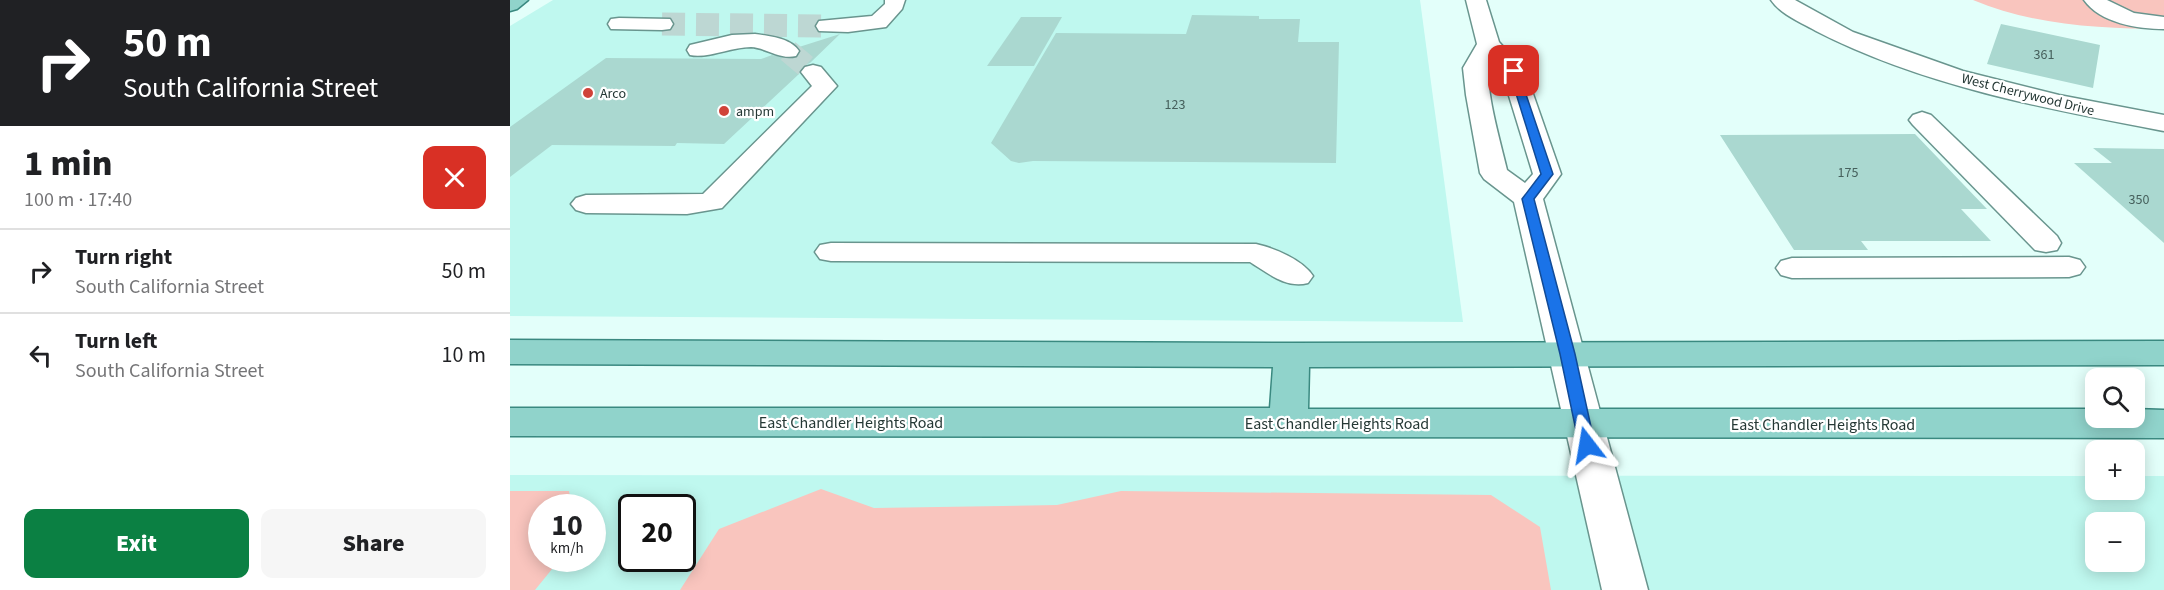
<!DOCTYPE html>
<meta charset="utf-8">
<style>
body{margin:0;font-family:"Source Sans 3",sans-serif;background:#f6f6f6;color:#202124;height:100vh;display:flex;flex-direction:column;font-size:22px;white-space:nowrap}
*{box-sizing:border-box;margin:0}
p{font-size:20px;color:#757577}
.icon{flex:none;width:33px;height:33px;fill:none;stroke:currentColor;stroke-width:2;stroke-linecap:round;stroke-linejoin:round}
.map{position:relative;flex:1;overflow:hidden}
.sheet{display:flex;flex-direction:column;background:#fff;width:510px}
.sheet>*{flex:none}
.banner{background:#202124;color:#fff;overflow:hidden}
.fabs{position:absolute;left:1575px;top:368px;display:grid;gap:12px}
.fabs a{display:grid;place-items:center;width:60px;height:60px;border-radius:12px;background:#fff;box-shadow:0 3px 15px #0003;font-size:30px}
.speed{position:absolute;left:18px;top:494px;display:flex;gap:12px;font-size:30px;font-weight:700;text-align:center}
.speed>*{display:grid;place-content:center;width:78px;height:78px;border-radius:50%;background:#fff;box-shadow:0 3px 15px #0003;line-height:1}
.speed small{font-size:15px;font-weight:400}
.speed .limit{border:3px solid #111;border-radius:9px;background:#fff;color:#111}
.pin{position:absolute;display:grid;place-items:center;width:51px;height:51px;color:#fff;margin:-26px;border-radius:12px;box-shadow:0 3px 9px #0006}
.me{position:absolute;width:66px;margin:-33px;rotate:346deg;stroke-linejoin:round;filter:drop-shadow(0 0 4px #0008)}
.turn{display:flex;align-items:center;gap:21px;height:126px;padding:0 24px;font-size:27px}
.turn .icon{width:78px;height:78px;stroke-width:2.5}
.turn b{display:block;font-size:42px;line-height:51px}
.round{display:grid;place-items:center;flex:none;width:63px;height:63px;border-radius:12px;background:#f6f6f6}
.summary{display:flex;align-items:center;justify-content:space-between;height:102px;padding:0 24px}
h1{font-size:36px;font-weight:800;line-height:45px}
.cta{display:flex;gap:12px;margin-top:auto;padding:12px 24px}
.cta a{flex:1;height:69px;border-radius:12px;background:#0b8043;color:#fff;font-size:24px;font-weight:800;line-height:69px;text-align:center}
.cta a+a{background:#f6f6f6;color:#202124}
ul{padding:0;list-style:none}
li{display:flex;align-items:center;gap:18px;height:84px;padding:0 24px;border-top:2px solid #e0e0e0}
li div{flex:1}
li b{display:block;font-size:22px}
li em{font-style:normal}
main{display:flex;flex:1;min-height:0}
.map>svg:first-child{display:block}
.built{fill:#bff8ef;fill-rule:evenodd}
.green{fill:#f9c5be}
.building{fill:#aad8d0}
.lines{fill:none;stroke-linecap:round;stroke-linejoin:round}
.minor-tunnel{stroke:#bdd7d3;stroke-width:23;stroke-dasharray:23 11;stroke-linecap:butt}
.minor-casing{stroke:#69958e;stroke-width:3}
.major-casing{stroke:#3a8980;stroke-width:3}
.minor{fill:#fff;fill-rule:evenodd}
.major{fill:#90d3cb;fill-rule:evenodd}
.route{fill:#1a73e8;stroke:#114b97;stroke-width:1.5}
.poi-dot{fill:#d04239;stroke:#fff;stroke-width:2}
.labels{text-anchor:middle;stroke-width:4.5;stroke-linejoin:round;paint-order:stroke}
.number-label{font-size:14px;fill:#46605c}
.far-poi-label{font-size:14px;fill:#253835;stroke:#fff;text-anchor:start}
.far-street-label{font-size:14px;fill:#253835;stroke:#fff}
.street-label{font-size:16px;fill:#253835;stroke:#fff}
</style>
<main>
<section class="sheet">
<div class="banner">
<div class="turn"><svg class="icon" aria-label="right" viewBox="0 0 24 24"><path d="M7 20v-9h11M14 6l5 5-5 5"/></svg><div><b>50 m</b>South California Street</div></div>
</div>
<div class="summary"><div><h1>1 min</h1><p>100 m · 17:40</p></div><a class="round" style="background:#d93025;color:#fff"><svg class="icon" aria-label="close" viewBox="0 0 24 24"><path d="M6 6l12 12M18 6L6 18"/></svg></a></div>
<ul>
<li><svg class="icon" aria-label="right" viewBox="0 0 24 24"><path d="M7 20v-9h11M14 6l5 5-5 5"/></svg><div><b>Turn right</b><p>South California Street</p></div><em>50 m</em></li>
<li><svg class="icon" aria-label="left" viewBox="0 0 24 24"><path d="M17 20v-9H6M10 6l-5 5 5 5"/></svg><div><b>Turn left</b><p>South California Street</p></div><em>10 m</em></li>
</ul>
<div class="cta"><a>Exit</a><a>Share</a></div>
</section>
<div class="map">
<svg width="1654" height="590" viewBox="0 0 1654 590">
<rect width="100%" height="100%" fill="#e3fffa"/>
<g class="built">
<path d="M 43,0 L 910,0 L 953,322 L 0,316 L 0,26 Z"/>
<path d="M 0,475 L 1585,476 L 1586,489 L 1624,489 L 1625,476 L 1654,476 L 1654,590 L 0,590 ZM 32,507 L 82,507 L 82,558 L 32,558 ZM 122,507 L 172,507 L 172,558 L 122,558 ZM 1586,522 L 1624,522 L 1624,561 L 1586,561 Z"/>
</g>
<g class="green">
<path d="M 1463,0 L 1654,0 L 1654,29 C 1590,29 1522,25 1463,0 Z"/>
<path d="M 311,489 L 364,508 L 547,505 L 611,491 L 981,495 L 1030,527 L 1041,590 L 170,590 L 209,529 Z"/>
<path d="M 0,491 L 59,491 L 62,507 L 32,507 L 32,558 L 51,558 L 25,590 L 0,590 Z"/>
</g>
<g class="building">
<path d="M 682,15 L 749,16 L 749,19 L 790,19 L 788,42 L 829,42 L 826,163 L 523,161 L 509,163 L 501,161 L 481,143 L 546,33 L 676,34 Z"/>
<path d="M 511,17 L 552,17 L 524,66 L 477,66 Z"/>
<path d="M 1491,24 L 1590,45 L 1583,88 L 1477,64 Z"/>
<path d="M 330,34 L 300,63 L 293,66 L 289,74 L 214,144 L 167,143 L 165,146 L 42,145 L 0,177 L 0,127 L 96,58 L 251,59 L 262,55 L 280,59 L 288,57 L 291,51 L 289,47 Z"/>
<path d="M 1405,134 L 1477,209 L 1451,209 L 1481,241 L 1351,241 L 1358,250 L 1284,250 L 1210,135 Z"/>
<path d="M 1583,148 L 1654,149 L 1654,243 L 1564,163 L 1602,163 Z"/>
</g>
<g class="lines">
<g class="minor-tunnel">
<path d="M 152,24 L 317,26"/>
<path d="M 278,51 L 303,72"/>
</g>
<defs>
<g id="minor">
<path d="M 375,0 L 395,0 L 392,9 L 376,27 L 338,32 L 309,31 L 306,26 L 309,21 L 362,16 L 375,4 Z"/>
<path d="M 956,0 L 976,0 L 989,42 L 1015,71 L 1051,174 L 1033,199 L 1138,590 L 1092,590 L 1004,202 L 974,179 L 970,173 L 956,95 L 953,68 L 967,44 ZM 981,60 L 992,73 L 1023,174 L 1015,183 L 997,170 C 992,147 971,79 981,60 Z"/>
<path d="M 1261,0 L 1285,0 L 1343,32 L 1453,71 L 1549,95 L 1654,115 L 1654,131 C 1537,109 1413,86 1306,31 C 1292,23 1270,14 1261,0 Z"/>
<path d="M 1574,0 L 1597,0 L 1624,13 L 1654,17 L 1654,29 C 1628,29 1590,23 1574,0 Z"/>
<path d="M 109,18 L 160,19 L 163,24 L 160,29 L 152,30 L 101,29 L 98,24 L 101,19 Z"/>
<path d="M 245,34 C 259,36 281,38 289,51 L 286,56 C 270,60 257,48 241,47 C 221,47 197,59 180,55 L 177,50 L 180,45 L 222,35 Z"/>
<path d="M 303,65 L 311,67 L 327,86 L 212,208 L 177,214 L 76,213 L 66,210 L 61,204 L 66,198 L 76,195 L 193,194 L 302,86 L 291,72 L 295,67 Z"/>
<path d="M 1412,112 L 1421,115 L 1547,236 L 1551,243 L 1547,250 L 1536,252 L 1525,250 L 1403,125 L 1399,120 L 1403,115 Z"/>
<path d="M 321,243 L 746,244 C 764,248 793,260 803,276 L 798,283 C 776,289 758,273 740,262 L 321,261 L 310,259 L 305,252 L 310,245 Z"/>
<path d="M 1559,257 L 1570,260 L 1575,267 L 1570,274 L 1559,277 L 1282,278 L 1271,275 L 1266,268 L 1271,261 L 1282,258 Z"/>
</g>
<g id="major">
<path d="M 0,0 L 18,0 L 7,9 L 0,11 Z"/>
<path d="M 0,340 L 782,343 L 1654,341 L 1654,365 L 799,367 L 798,409 L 1586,409 L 1586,417 L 1624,417 L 1624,409 L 1654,410 L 1654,438 L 0,436 L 0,408 L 760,408 L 763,367 L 0,364 Z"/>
</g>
</defs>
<use href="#minor" class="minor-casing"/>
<use href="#major" class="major-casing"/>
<use href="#minor" class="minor"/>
<use href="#major" class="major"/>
</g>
<path class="route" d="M 1004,68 L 1008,71 L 1043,174 L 1024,199 L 1065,354 L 1085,445 L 1083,449 L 1077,451 L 1072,449 L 1069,445 L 1050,354 L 1012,199 L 1031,174 L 999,71 Z"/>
<g class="poi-dot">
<circle cx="78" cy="93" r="6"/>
<circle cx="214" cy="111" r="6"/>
</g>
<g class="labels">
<g class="number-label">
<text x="1534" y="59">361</text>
<text x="665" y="109">123</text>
<text x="1338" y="177">175</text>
<text x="1629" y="204">350</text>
</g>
<g class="far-poi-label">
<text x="90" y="98">Arco</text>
<text x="226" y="116">ampm</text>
</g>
<g class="far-street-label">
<text transform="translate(1518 94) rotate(14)" y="5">West Cherrywood Drive</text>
</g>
<g class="street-label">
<text x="341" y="428">East Chandler Heights Road</text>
<text x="827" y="429">East Chandler Heights Road</text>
<text x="1313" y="430">East Chandler Heights Road</text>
</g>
</g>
</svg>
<div class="fabs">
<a><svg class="icon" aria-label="search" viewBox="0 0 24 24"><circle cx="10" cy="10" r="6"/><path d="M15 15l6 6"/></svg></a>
<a>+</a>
<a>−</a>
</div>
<div class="speed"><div>10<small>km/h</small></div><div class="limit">20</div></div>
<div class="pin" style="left:1004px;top:71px;background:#d93025"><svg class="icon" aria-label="arrive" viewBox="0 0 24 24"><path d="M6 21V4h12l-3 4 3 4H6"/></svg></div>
<svg class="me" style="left:1077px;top:445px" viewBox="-20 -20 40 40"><path d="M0-17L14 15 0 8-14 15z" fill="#1a73e8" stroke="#fff" stroke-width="4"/></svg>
</div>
</main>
